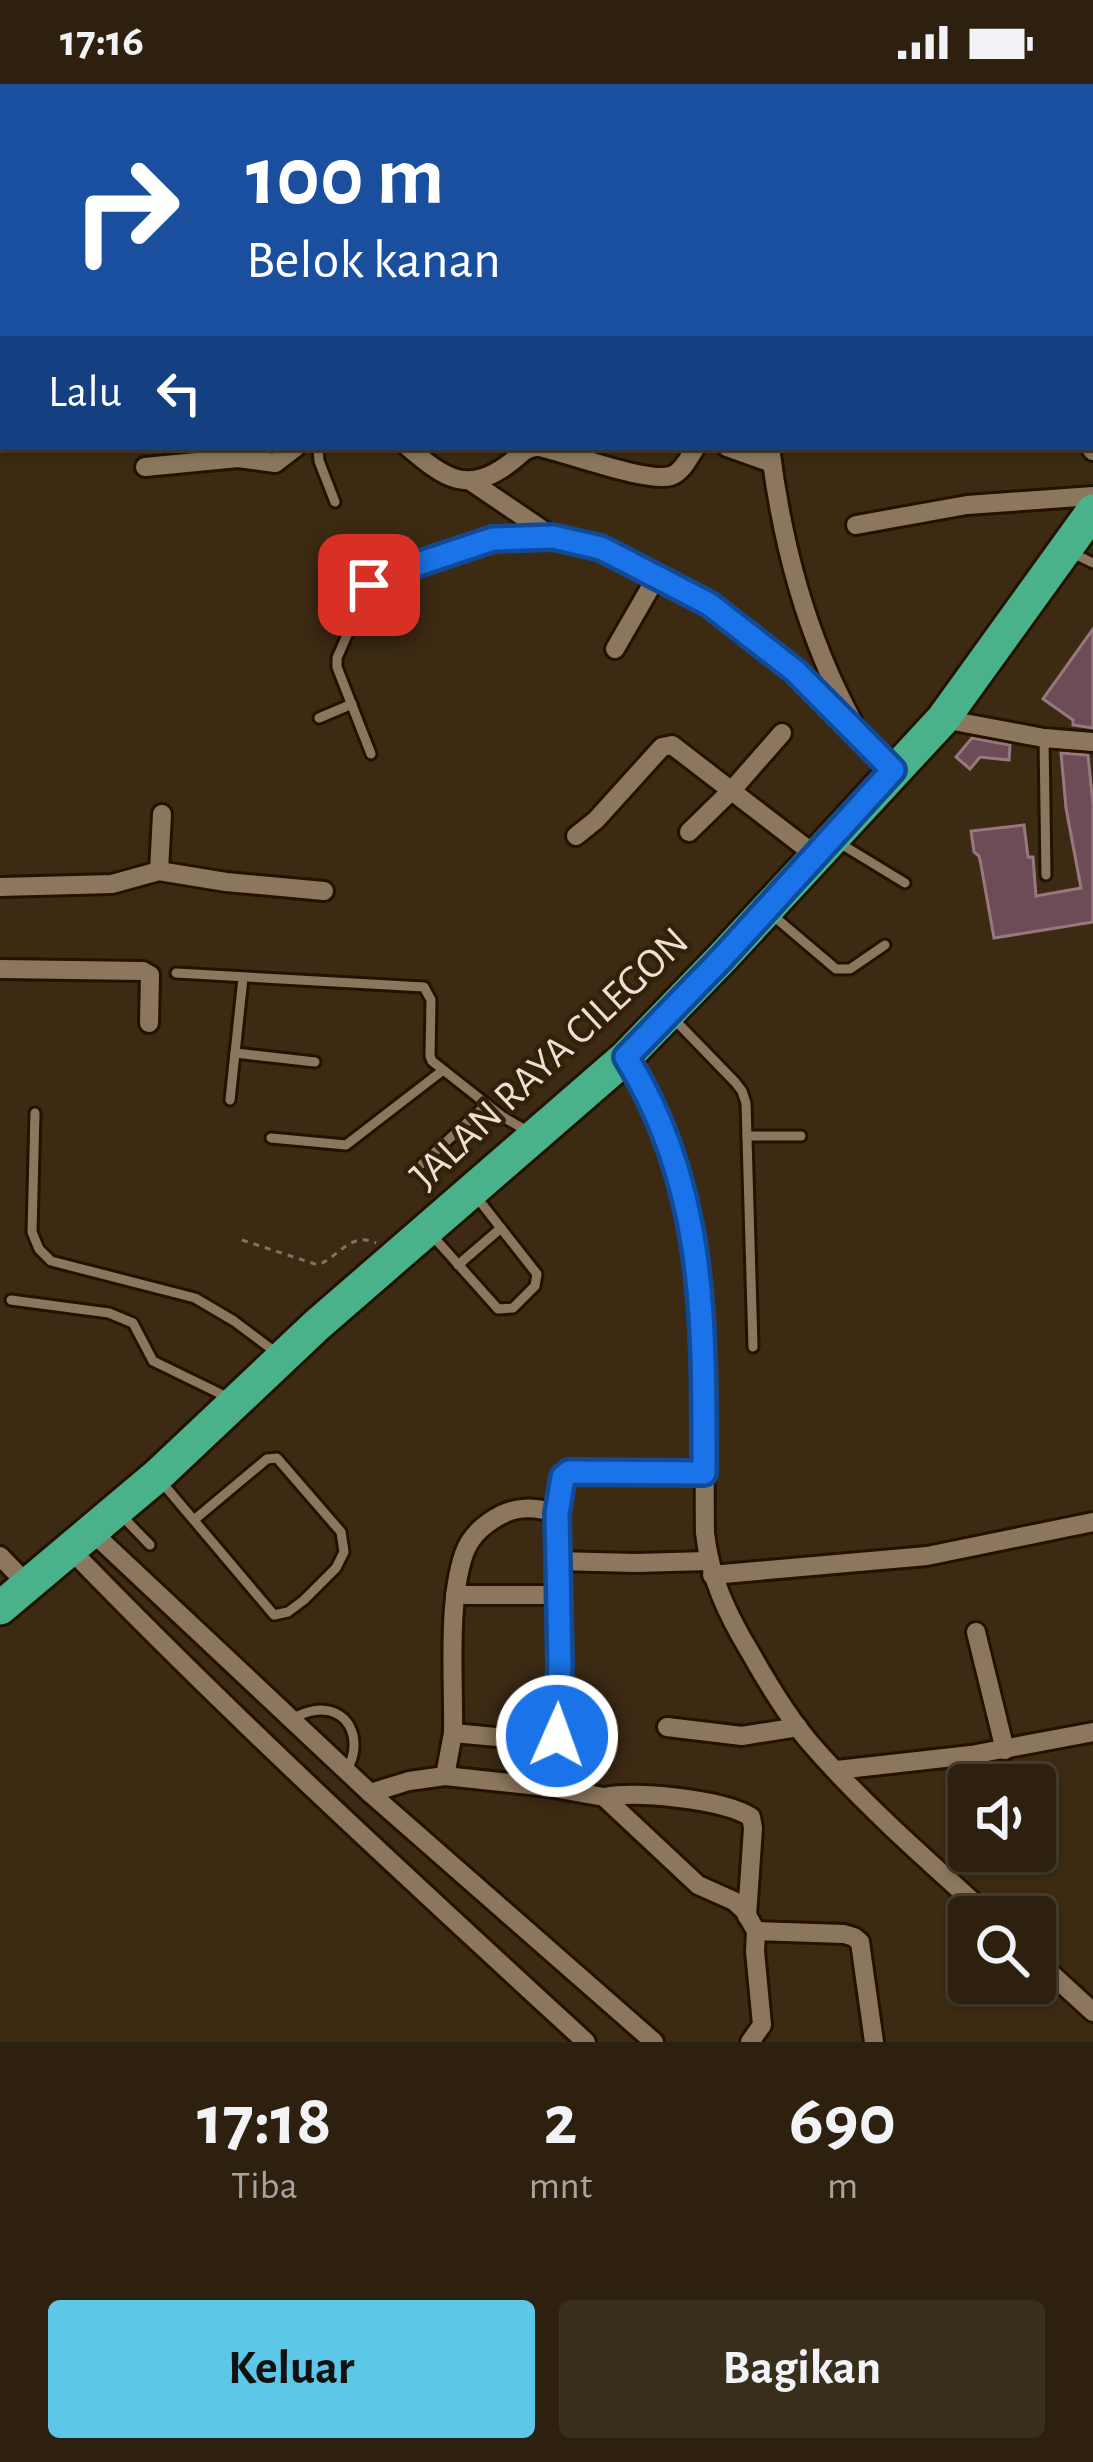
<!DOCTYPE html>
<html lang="id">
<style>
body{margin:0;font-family:"Alegreya Sans",sans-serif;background:#392d1c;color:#f1f3f6;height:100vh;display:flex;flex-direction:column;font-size:45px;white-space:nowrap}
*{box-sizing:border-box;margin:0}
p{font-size:39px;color:#a7a39e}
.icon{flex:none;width:66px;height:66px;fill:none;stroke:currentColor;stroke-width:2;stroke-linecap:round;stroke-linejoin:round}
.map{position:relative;height:1958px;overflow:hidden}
.drawer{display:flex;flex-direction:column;background:#2d200e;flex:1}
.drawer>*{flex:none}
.banner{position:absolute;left:0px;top:0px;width:1095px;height:366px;box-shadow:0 3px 9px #0004,0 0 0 3px #483e2e;background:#1a4fa0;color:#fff;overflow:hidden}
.controls{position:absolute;left:948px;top:1680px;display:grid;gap:24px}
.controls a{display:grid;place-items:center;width:108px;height:108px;border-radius:12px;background:#2d200e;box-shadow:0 3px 9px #0004,0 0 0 3px #483e2e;font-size:60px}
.pin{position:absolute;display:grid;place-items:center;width:102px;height:102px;color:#fff;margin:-51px;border-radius:24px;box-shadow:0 6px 18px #0006}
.me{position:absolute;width:132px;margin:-66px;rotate:2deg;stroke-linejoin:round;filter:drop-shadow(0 0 9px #0008)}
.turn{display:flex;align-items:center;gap:42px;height:252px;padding:0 48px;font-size:54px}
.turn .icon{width:156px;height:156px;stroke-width:2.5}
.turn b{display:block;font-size:84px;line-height:102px}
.then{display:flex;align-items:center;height:114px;padding:0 48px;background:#0003;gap:24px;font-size:45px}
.eta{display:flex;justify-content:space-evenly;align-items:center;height:204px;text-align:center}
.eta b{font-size:72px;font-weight:700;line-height:84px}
.button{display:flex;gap:24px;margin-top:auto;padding:24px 48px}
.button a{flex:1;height:138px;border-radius:12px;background:#5cc7e7;color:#111;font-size:48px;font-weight:700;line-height:138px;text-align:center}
.button a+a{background:#392d1c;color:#f1f3f6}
.status{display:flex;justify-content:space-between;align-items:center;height:84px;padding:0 60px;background:#2d200e;direction:ltr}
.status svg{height:33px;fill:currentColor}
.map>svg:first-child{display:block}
.building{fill:#6c4c55;stroke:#997781;stroke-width:3}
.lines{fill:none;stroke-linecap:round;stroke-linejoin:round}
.lane-casing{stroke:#231200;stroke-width:15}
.street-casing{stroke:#231200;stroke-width:24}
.highway-casing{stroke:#231200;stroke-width:39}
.path{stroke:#82725f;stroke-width:3;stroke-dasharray:6 6;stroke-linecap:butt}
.lane{stroke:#8c765d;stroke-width:9}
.street{stroke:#8c765d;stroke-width:18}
.highway{stroke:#49b28a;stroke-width:33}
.route-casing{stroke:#114b97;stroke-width:30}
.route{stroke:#1a73e8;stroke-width:21}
.labels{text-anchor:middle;stroke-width:9;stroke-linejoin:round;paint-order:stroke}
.street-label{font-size:42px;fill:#ece0d3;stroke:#322009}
</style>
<div class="status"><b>17:16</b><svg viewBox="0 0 49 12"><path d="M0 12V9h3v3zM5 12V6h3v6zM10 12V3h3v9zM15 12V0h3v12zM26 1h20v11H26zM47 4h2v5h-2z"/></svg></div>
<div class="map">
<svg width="1093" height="1958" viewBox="0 0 1093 1958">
<rect width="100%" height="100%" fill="#3c2a13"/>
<g class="building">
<path d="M 1093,545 L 1093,644 L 1073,641 L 1073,636 L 1043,615 Z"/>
<path d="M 972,654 L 1010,661 L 1009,676 L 980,673 L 970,685 L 956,673 Z"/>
<path d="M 1061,669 L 1088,671 L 1093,721 L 1093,838 L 994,854 L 981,781 L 979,772 L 974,768 L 971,747 L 1024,741 L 1028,773 L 1033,773 L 1036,812 L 1081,804 L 1066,724 Z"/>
</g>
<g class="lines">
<defs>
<g id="lane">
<path d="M 162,0 L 164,3"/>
<path d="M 318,363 L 319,377 L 335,418"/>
<path d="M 1070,468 L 1093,479"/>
<path d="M 319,634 L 352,620"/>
<path d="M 1044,654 L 1046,791"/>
<path d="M 371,670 L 337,583 L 337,574 L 369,501 L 379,493 L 493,456 L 544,452"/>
<path d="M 841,760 L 905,799"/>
<path d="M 770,829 L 836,885 L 850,885 L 885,861"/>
<path d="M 176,889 L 424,903 L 431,916 L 430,972 L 432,977 L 503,1033 L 529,1048"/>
<path d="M 672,933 L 735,998 L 742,1007 L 746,1019 L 753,1263"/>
<path d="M 235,969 L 315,978"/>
<path d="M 230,1016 L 243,894"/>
<path d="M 35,1029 L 32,1148 L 39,1165 L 51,1177 L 195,1214 L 234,1237 L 278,1270"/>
<path d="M 747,1052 L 801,1052"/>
<path d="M 271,1054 L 346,1061 L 442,987"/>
<path d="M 422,1080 L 487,1020"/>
<path d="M 431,1150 L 498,1225 L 513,1224 L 535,1202 L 537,1190 L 475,1111"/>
<path d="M 458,1181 L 501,1144"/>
<path d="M 11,1216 L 109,1229 L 133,1239 L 153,1277 L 229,1314"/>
<path d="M 159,1395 L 274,1531 L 288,1528 L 304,1516 L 336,1484 L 344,1468 L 341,1448 L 277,1374 L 267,1375 L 194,1436"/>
<path d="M 120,1430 L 150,1461"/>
<path d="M 290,1635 C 300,1631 309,1626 320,1626 C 353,1626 362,1661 347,1685"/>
</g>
<g id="street">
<path d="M 349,0 L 350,3"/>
<path d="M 774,0 L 775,3"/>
<path d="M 263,3 L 270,0"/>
<path d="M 402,3 L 411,0"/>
<path d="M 1092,67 L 1093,49"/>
<path d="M 408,363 C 444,394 468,412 511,378 C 521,371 523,365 535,363"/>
<path d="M 539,363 C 568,369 647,399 671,392 C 683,388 689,373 696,363"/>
<path d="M 727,363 L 772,379"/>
<path d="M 770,363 C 782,460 806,551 853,638"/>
<path d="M 1090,363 L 1093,367"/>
<path d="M 145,383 L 238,374 L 275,379 L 296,363"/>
<path d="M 472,398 L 553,453 L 601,463 L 709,520 L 795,587 L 894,686"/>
<path d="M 856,441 L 967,421 L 1093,412"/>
<path d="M 615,565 L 657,492"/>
<path d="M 943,635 L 1044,654 L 1093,658"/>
<path d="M 689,748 L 733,705 L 782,649"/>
<path d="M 576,752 L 596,736 L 662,663 L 672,661 L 815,771"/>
<path d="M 159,787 L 162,730"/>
<path d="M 0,803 L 112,800 L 159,787 L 226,798 L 324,807"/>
<path d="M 0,885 L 143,887 L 150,891 L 149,939"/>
<path d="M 626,973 C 647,1007 665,1043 678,1081 C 713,1190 703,1335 705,1449 C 710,1494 727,1530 750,1568 C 768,1600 787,1632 811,1660 C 865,1722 929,1778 990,1833"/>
<path d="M 91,1447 L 370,1709 L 654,1958"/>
<path d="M 70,1465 C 235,1636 411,1797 586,1958"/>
<path d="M 0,1472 L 28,1501"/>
<path d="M 556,1477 L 635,1479 L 708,1477"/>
<path d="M 712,1491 L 927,1472 L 1093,1438"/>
<path d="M 455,1511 L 558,1511"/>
<path d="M 976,1548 L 1005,1666"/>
<path d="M 667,1643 L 742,1652 L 798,1643"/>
<path d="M 453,1649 C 454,1596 447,1519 464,1470 C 469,1455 481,1443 494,1435 C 513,1422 536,1422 557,1430"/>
<path d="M 971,1671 L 974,1701"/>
<path d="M 837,1686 L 971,1671 L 1093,1648"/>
<path d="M 445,1692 L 453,1649 L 551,1658 L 557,1654 C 559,1629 561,1603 560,1578 C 560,1528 545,1433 565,1390 L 704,1389"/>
<path d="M 370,1709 L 409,1697 L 445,1692 L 548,1703 L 604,1713 L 698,1801 L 734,1817 L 744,1826 L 756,1847 L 755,1867 L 762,1941 L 750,1958"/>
<path d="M 604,1713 C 638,1707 722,1715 751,1733 L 753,1744 L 747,1832"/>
<path d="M 964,1737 L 969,1736"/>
<path d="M 756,1847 L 844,1850 L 854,1853 L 860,1858 L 874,1958"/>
<path d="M 1035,1875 L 1093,1928"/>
</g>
<path id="highway" d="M 0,1524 L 157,1392 L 317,1241 L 626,973 L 722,874 L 943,635 L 1093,427"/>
</defs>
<use href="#lane" class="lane-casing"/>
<use href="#street" class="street-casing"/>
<use href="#highway" class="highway-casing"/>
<path class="path" d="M 242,1156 L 318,1181 C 340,1172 351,1147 376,1159"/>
<use href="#lane" class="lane"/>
<use href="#street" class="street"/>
<use href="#highway" class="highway"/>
</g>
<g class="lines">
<defs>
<path id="route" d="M 369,501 L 379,493 L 493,455 L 553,453 L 601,464 L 709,520 L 795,587 L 893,686 L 722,874 L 626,973 C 707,1103 704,1240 704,1389 L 569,1388 L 563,1393 L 557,1430 L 560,1581 L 557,1652"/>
</defs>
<use href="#route" class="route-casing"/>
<use href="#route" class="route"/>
</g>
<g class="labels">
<g class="street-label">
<text transform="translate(548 973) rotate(-43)" y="15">JALAN RAYA CILEGON</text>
</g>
</g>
</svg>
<div class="controls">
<a><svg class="icon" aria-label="sound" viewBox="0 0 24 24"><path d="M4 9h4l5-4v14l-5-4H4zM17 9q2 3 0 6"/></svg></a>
<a><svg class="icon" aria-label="search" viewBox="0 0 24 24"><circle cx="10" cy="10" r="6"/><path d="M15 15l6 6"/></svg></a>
</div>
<div class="pin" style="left:369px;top:501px;background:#d93025"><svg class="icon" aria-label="arrive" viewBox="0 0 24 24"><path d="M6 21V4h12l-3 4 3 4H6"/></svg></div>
<svg class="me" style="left:557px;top:1652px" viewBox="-20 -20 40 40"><circle r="17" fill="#1a73e8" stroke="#fff" stroke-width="3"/><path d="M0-11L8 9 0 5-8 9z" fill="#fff"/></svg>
<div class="banner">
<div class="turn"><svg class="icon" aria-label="right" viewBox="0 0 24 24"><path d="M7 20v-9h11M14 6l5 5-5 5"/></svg><div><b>100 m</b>Belok kanan</div></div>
<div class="then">Lalu<svg class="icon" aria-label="left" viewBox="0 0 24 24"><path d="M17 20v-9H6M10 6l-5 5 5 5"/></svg></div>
</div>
</div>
<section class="drawer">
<div class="eta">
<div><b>17:18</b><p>Tiba</p></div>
<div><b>2</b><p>mnt</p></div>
<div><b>690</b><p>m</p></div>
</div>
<div class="button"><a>Keluar</a><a>Bagikan</a></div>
</section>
